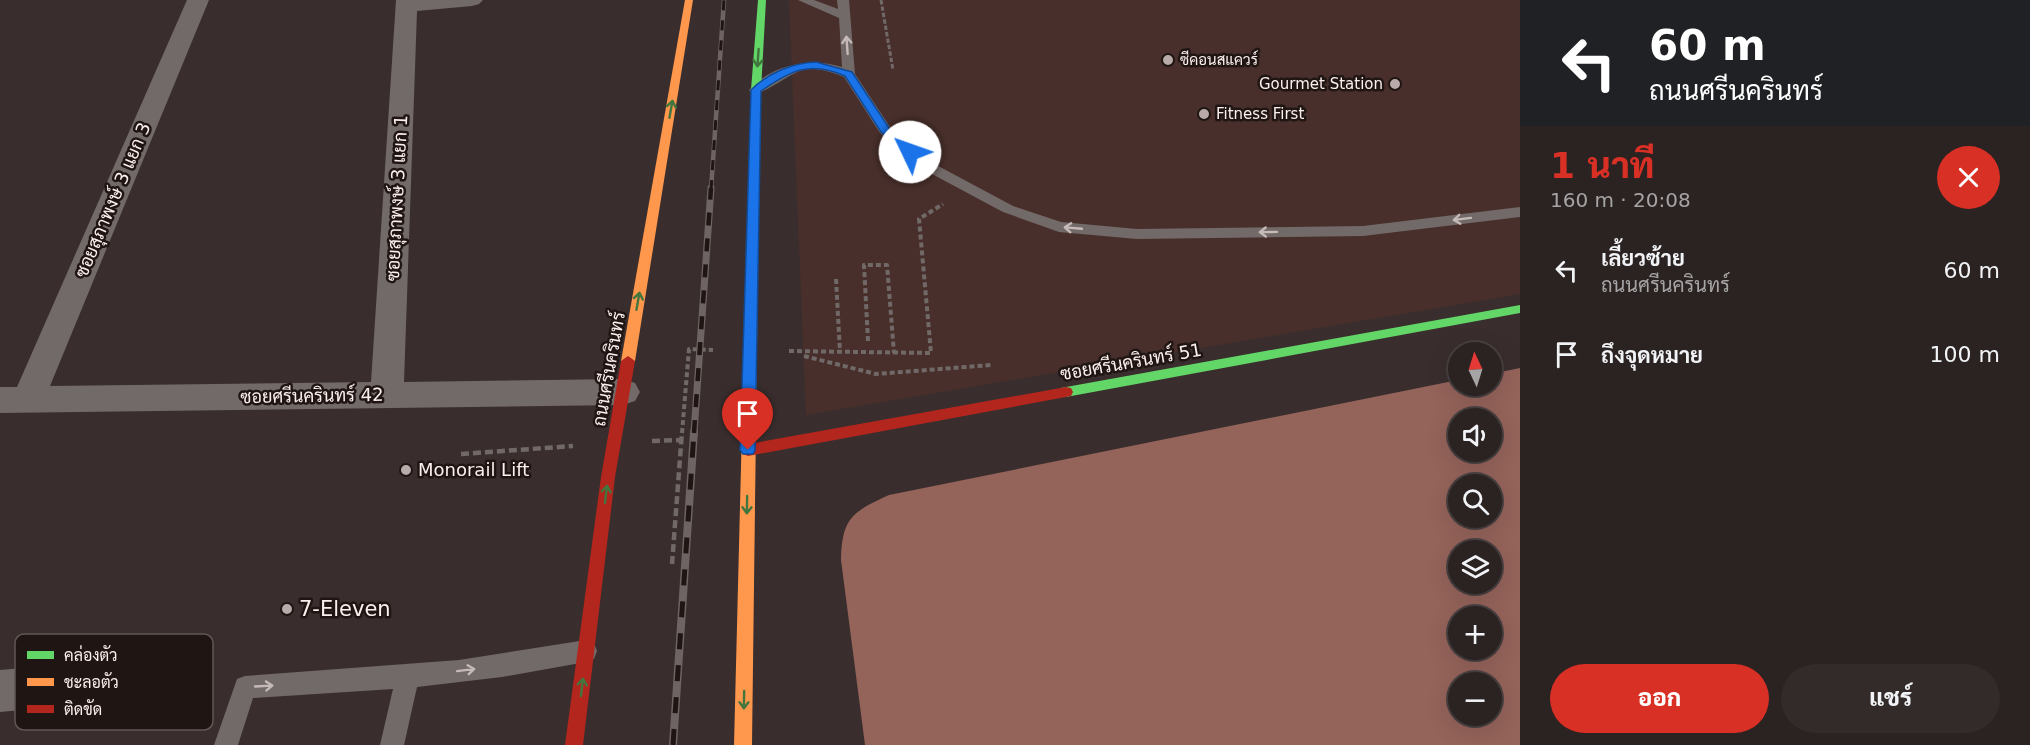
<!DOCTYPE html>
<html lang="th">
<meta charset="utf-8">
<style>
body{margin:0;font-family:"DejaVu Sans",Sarabun,sans-serif;background:#332a2a;color:#f1f3f6;height:100vh;display:flex;flex-direction:column;font-size:22px;white-space:nowrap}
*{box-sizing:border-box;margin:0}
p{font-size:20px;color:#a6a4a5}
.icon{flex:none;width:33px;height:33px;fill:none;stroke:currentColor;stroke-width:2;stroke-linecap:round;stroke-linejoin:round}
.map{position:relative;flex:1;overflow:hidden}
.panel{display:flex;flex-direction:column;background:#2b2222;width:510px}
.panel>*{flex:none}
.guide{background:#202124;color:#fff;overflow:hidden}
.needle{width:39px;rotate:356deg}
.buttons{position:absolute;left:1448px;top:342px;display:grid;gap:12px}
.buttons a{display:grid;place-items:center;width:54px;height:54px;border-radius:50%;background:#2b2222;box-shadow:0 6px 24px #0002,0 0 0 2px #473f40;font-size:30px}
.pin{position:absolute;display:grid;place-items:center;width:51px;height:51px;color:#fff;margin:-62px -26px;border-radius:50% 50% 50% 0;rotate:-45deg;box-shadow:0 0 6px #0007}
.pin .icon{rotate:45deg}
.me{position:absolute;width:66px;margin:-33px;rotate:312deg;stroke-linejoin:round;filter:drop-shadow(0 0 4px #0008)}
.turn{display:flex;align-items:center;gap:21px;height:126px;padding:0 30px;font-size:27px}
.turn .icon{width:78px;height:78px;stroke-width:2.5}
.turn b{display:block;font-size:42px;line-height:51px}
.round{display:grid;place-items:center;flex:none;width:63px;height:63px;border-radius:32px;background:#332a2a}
.head{display:flex;align-items:center;justify-content:space-between;height:102px;padding:0 30px}
h1{font-size:36px;font-weight:800;line-height:45px;color:#d93025}
.primary-button{display:flex;gap:12px;margin-top:auto;padding:12px 30px}
.primary-button a{flex:1;height:69px;border-radius:36px;background:#d93025;color:#fff;font-size:24px;font-weight:800;line-height:69px;text-align:center}
.primary-button a+a{background:#332a2a;color:#f1f3f6}
ul{padding:0;list-style:none}
li{display:flex;align-items:center;gap:18px;height:84px;padding:0 30px}
li div{flex:1}
li b{display:block;font-size:22px}
li em{font-style:normal}
main{display:flex;flex:1;min-height:0}
.map>svg:first-child{display:block}
.built{fill:#482f2b}
.water{fill:#94635a;fill-rule:evenodd}
.lines{fill:none;stroke-linecap:round;stroke-linejoin:round}
.path-far2{stroke:#706968;stroke-width:3;stroke-dasharray:4.5 2;stroke-linecap:butt}
.path-far1{stroke:#706968;stroke-width:4;stroke-dasharray:5 3;stroke-linecap:butt}
.path{stroke:#706968;stroke-width:4.5;stroke-dasharray:8 4;stroke-linecap:butt}
.lane{fill:#726a68;fill-rule:evenodd}
.street{fill:#726a68;fill-rule:evenodd}
.fast{fill:#63d668;fill-rule:evenodd}
.slow{fill:#ff974d;fill-rule:evenodd}
.jam{fill:#b3261e;fill-rule:evenodd}
.rail-far2-casing{stroke:#6d6463;stroke-width:4.5}
.rail-far1-casing{stroke:#6d6463;stroke-width:7}
.rail-casing{stroke:#6d6463;stroke-width:8}
.rail-far2{stroke:#1f1614;stroke-width:3;stroke-dasharray:10;stroke-linecap:butt}
.rail-far1{stroke:#1f1614;stroke-width:4.5;stroke-dasharray:13;stroke-linecap:butt}
.rail{stroke:#1f1614;stroke-width:5;stroke-dasharray:16;stroke-linecap:butt}
.oneway{stroke:#c5bab8}
.oneway2{stroke:#41763e}
.route{fill:#1a73e8;stroke:#114b97;stroke-width:1.5}
.poi-dot{fill:#b8abaa;stroke:#1f1614;stroke-width:2}
.labels{text-anchor:middle;stroke-width:5;stroke-linejoin:round;paint-order:stroke}
.far-poi-label{font-size:15px;fill:#fdefed;stroke:#1f1614;text-anchor:start}
.street-label{font-size:18px;fill:#fdefed;stroke:#1f1614}
.poi-label{font-size:18px;fill:#fdefed;stroke:#1f1614;text-anchor:start}
.near-poi-label{font-size:21px;fill:#fdefed;stroke:#1f1614;text-anchor:start}
.key{fill:#1f1614;stroke:#625755;stroke-width:1.5}
.key-label{font-size:16px;fill:#fdefed}
</style>
<main>
<div class="map">
<svg width="1520" height="745" viewBox="0 0 1520 745">
<rect width="100%" height="100%" fill="#392e2d"/>
<path class="built" d="M 789,0 L 1520,0 L 1520,294 L 806,415 Z"/>
<path class="water" d="M 1520,368 L 1520,745 L 865,745 L 841,560 C 842,518 852,512 889,495 L 1458,380 L 1458,386 L 1491,386 L 1491,374 ZM 1458,418 L 1491,418 L 1491,452 L 1458,452 ZM 1458,484 L 1491,484 L 1491,518 L 1458,518 ZM 1458,550 L 1491,550 L 1491,584 L 1458,584 ZM 1458,616 L 1491,616 L 1491,650 L 1458,650 ZM 1458,682 L 1491,682 L 1491,716 L 1458,716 Z"/>
<g class="lines">
<path class="path-far2" d="M 881,0 L 893,70"/>
<g class="path-far1">
<path d="M 836,279 L 840,352"/>
<path d="M 868,341 L 864,265 L 887,265 L 894,353"/>
<path d="M 789,351 L 931,353 L 919,219 L 943,204"/>
<path d="M 804,356 L 876,374 L 991,365"/>
<path d="M 682,433 L 689,349 L 713,350"/>
</g>
<g class="path">
<path d="M 652,441 L 682,440"/>
<path d="M 461,454 L 573,446"/>
<path d="M 672,564 L 682,432"/>
</g>
<g class="lane">
<path d="M 798,0 L 814,0 L 838,9 L 837,0 L 849,0 L 855,74 L 890,127 L 927,160 L 1013,206 L 1061,222 L 1137,229 L 1363,226 L 1520,207 L 1520,217 L 1363,236 L 1137,239 L 1059,232 L 1003,212 L 917,166 L 880,133 L 844,77 C 831,72 817,67 803,70 C 787,74 764,96 751,93 L 749,90 C 772,64 811,57 842,67 L 839,18 Z"/>
<path d="M 586,640 L 594,643 L 597,651 L 594,659 L 586,662 L 502,677 L 417,687 L 404,745 L 380,745 L 393,689 L 253,698 L 238,745 L 214,745 L 237,679 L 245,676 L 459,660 Z"/>
</g>
<g class="street">
<path d="M 187,0 L 209,0 L 50,386 L 371,382 L 396,0 L 483,0 L 479,4 L 472,6 L 417,11 L 404,382 L 623,379 L 635,383 L 640,392 L 635,401 L 623,405 L 0,413 L 0,387 L 17,387 Z"/>
<path d="M 180,655 L 195,661 L 201,675 L 195,689 L 180,695 L 0,712 L 0,670 Z"/>
</g>
<g class="fast">
<path d="M 758,0 L 766,0 L 761,90 L 758,267 L 752,271 L 746,267 L 751,90 Z"/>
<path d="M 1520,305 L 1520,313 L 1066,397 L 1061,396 L 1059,392 L 1061,388 L 1066,387 Z"/>
</g>
<g class="slow">
<path d="M 685,0 L 693,0 L 635,361 L 628,366 L 621,361 Z"/>
<path d="M 752,263 L 758,267 L 752,745 L 734,745 L 746,267 Z"/>
</g>
<g class="jam">
<path d="M 628,356 L 635,361 L 615,477 L 583,745 L 565,745 L 601,477 L 621,361 Z"/>
<path d="M 1066,387 L 1071,388 L 1073,392 L 1071,396 L 1066,397 L 748,456 L 743,454 L 741,450 L 743,446 L 748,444 Z"/>
</g>
<defs>
<path id="rail-far2" d="M 711,190 L 724,0"/>
<path id="rail-far1" d="M 694,433 L 711,188"/>
<path id="rail" d="M 673,745 L 694,432"/>
</defs>
<use href="#rail-far2" class="rail-far2-casing"/>
<use href="#rail-far1" class="rail-far1-casing"/>
<use href="#rail" class="rail-casing"/>
<use href="#rail-far2" class="rail-far2"/>
<use href="#rail-far1" class="rail-far1"/>
<use href="#rail" class="rail"/>
</g>
<defs><path id="oneway-shaft" d="M-6 0H5M1.5-3L5.5 0L1.5 3" fill="none" stroke-width="1.6" stroke-linecap="round" stroke-linejoin="round" transform="scale(1.5)"/></defs>
<g class="oneway">
<use href="#oneway-shaft" transform="translate(847 45) rotate(-94)"/>
<use href="#oneway-shaft" transform="translate(1462 219) rotate(173)"/>
<use href="#oneway-shaft" transform="translate(1073 228) rotate(-175)"/>
<use href="#oneway-shaft" transform="translate(1268 232) rotate(179)"/>
<use href="#oneway-shaft" transform="translate(466 670) rotate(-7)"/>
<use href="#oneway-shaft" transform="translate(264 686) rotate(-3)"/>
</g>
<g class="oneway2">
<use href="#oneway-shaft" transform="translate(758 58) rotate(94)"/>
<use href="#oneway-shaft" transform="translate(671 109) rotate(-80)"/>
<use href="#oneway-shaft" transform="translate(638 301) rotate(-80)"/>
<use href="#oneway-shaft" transform="translate(606 494) rotate(-83)"/>
<use href="#oneway-shaft" transform="translate(747 505) rotate(91)"/>
<use href="#oneway-shaft" transform="translate(582 687) rotate(-83)"/>
<use href="#oneway-shaft" transform="translate(744 700) rotate(91)"/>
</g>
<path class="route" d="M 816,62 L 852,72 L 889,128 L 915,152 L 914,154 L 906,154 L 881,132 L 845,76 C 810,60 790,71 761,91 L 755,450 L 753,454 L 743,454 L 740,450 L 751,90 C 768,73 792,63 816,62 Z"/>
<g class="poi-dot">
<circle cx="1168" cy="60" r="6"/>
<circle cx="1395" cy="84" r="6"/>
<circle cx="1204" cy="114" r="6"/>
<circle cx="406" cy="470" r="6"/>
<circle cx="287" cy="609" r="6"/>
</g>
<g class="labels">
<g class="far-poi-label">
<text x="1180" y="65">ซีคอนสแควร์</text>
<text x="1383" y="89" text-anchor="end">Gourmet Station</text>
<text x="1216" y="119">Fitness First</text>
</g>
<g class="street-label">
<text transform="translate(397 198) rotate(-87)" y="6">ซอยสุภาพงษ์ 3 แยก 1</text>
<text transform="translate(113 200) rotate(-67)" y="6">ซอยสุภาพงษ์ 3 แยก 3</text>
<text transform="translate(1131 362) rotate(-10)" y="6">ซอยศรีนครินทร์ 51</text>
<text transform="translate(609 369) rotate(-80)" y="6">ถนนศรีนครินทร์</text>
<text transform="translate(312 396) rotate(-1)" y="6">ซอยศรีนครินทร์ 42</text>
</g>
<g class="poi-label">
<text x="418" y="476">Monorail Lift</text>
</g>
<g class="near-poi-label">
<text x="299" y="616">7-Eleven</text>
</g>
</g>
<rect x="15" y="634" width="198" height="96" rx="9" class="key"/>
<rect x="27" y="651" width="27" height="8" fill="#63d668"/>
<rect x="27" y="678" width="27" height="8" fill="#ff974d"/>
<rect x="27" y="705" width="27" height="8" fill="#b3261e"/>
<g class="key-label">
<text x="64" y="661">คล่องตัว</text>
<text x="64" y="688">ชะลอตัว</text>
<text x="64" y="715">ติดขัด</text>
</g>
</svg>
<div class="buttons">
<a><svg class="needle" viewBox="-14 -14 28 28"><path d="M0-13l5 13h-10z" fill="#e53935"/><path d="M0 13l5-13h-10z" fill="#a6a4a5"/></svg></a>
<a><svg class="icon" aria-label="sound" viewBox="0 0 24 24"><path d="M4 9h4l5-4v14l-5-4H4zM17 9q2 3 0 6"/></svg></a>
<a><svg class="icon" aria-label="search" viewBox="0 0 24 24"><circle cx="10" cy="10" r="6"/><path d="M15 15l6 6"/></svg></a>
<a><svg class="icon" aria-label="layers" viewBox="0 0 24 24"><path d="M12 4l9 5-9 5-9-5zM3 14l9 5 9-5"/></svg></a>
<a>+</a>
<a>−</a>
</div>
<div class="pin" style="left:748px;top:450px;background:#d93025"><svg class="icon" aria-label="arrive" viewBox="0 0 24 24"><path d="M6 21V4h12l-3 4 3 4H6"/></svg></div>
<svg class="me" style="left:910px;top:152px" viewBox="-20 -20 40 40"><circle r="19" fill="#fff"/><path d="M0-13L10 11 0 6-10 11z" fill="#1a73e8"/></svg>
</div>
<section class="panel">
<div class="guide">
<div class="turn"><svg class="icon" aria-label="left" viewBox="0 0 24 24"><path d="M17 20v-9H6M10 6l-5 5 5 5"/></svg><div><b>60 m</b>ถนนศรีนครินทร์</div></div>
</div>
<div class="head"><div><h1>1 นาที</h1><p>160 m · 20:08</p></div><a class="round" style="background:#d93025;color:#fff"><svg class="icon" aria-label="close" viewBox="0 0 24 24"><path d="M6 6l12 12M18 6L6 18"/></svg></a></div>
<ul>
<li><svg class="icon" aria-label="left" viewBox="0 0 24 24"><path d="M17 20v-9H6M10 6l-5 5 5 5"/></svg><div><b>เลี้ยวซ้าย</b><p>ถนนศรีนครินทร์</p></div><em>60 m</em></li>
<li><svg class="icon" aria-label="arrive" viewBox="0 0 24 24"><path d="M6 21V4h12l-3 4 3 4H6"/></svg><div><b>ถึงจุดหมาย</b></div><em>100 m</em></li>
</ul>
<div class="primary-button"><a>ออก</a><a>แชร์</a></div>
</section>
</main>
